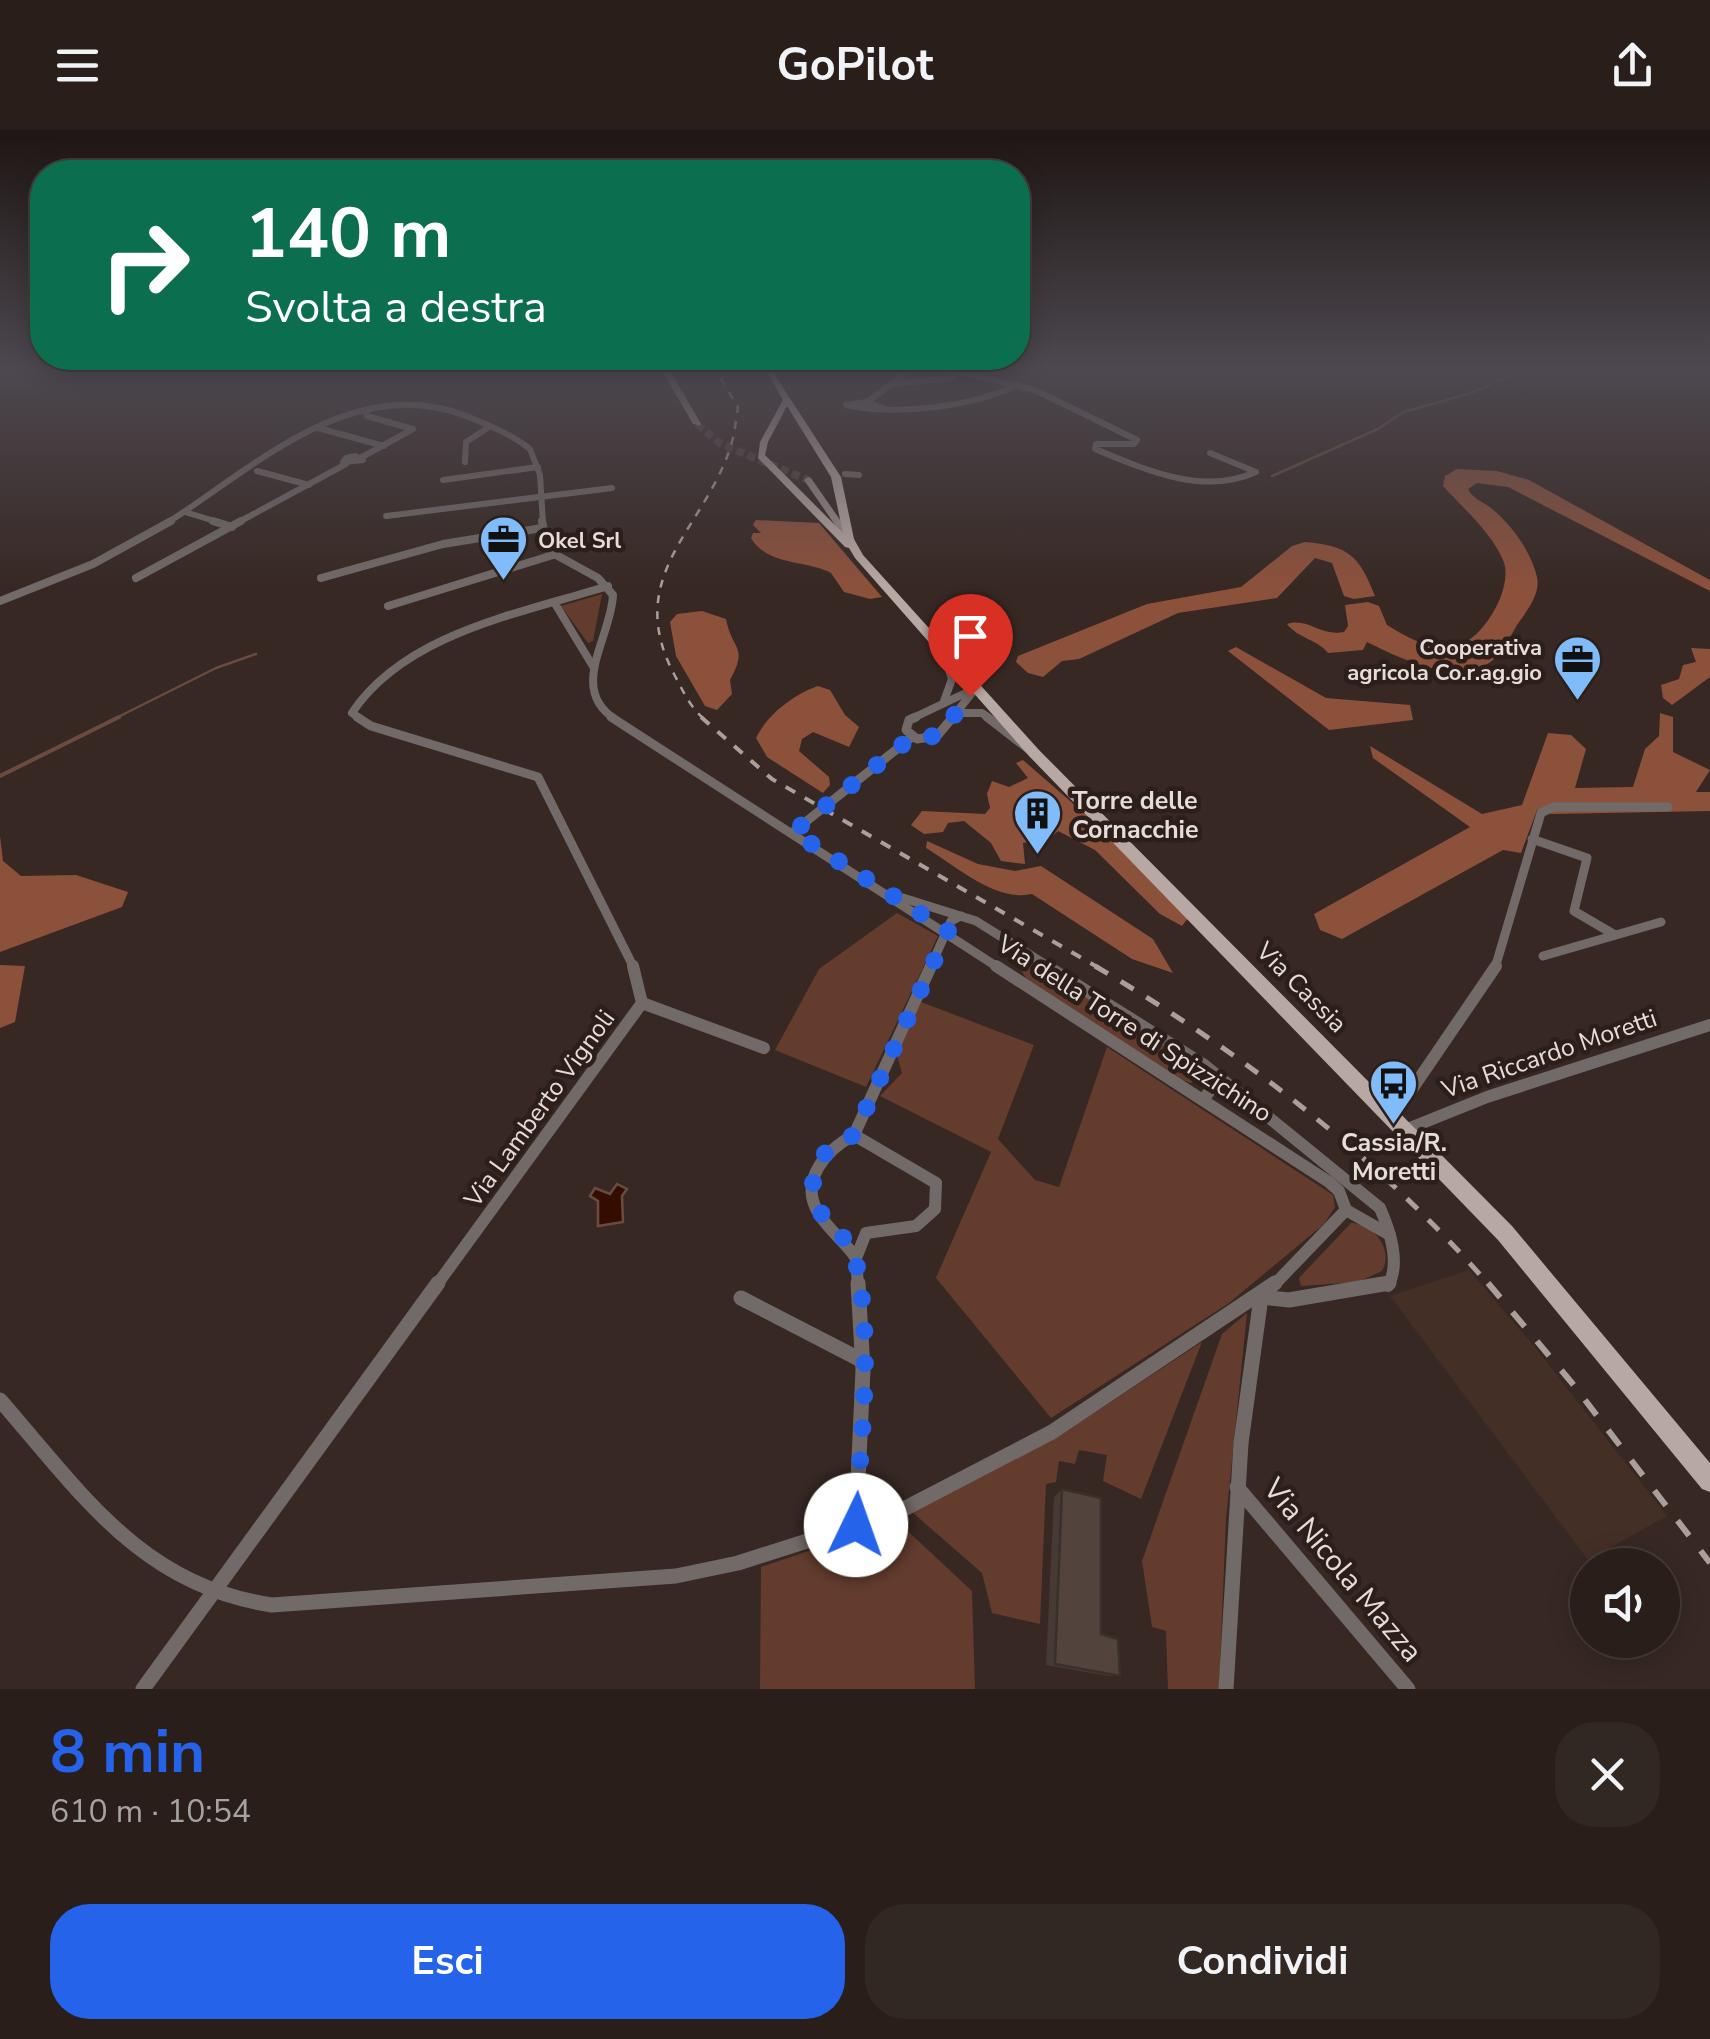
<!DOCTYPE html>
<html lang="it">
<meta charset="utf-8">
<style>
body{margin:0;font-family:"Nunito Sans",sans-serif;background:#312723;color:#f1f3f6;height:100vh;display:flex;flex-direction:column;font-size:38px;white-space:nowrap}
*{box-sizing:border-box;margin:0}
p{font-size:32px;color:#a5a2a2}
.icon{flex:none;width:55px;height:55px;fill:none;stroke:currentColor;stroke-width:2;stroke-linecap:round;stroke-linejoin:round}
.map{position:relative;height:1559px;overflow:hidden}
.drawer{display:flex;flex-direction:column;background:#291e1a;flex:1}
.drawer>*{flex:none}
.top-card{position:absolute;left:30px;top:30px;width:1000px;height:210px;border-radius:40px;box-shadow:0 5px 25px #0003,0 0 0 2px #453c39;background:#0b6e4f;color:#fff;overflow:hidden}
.fabs{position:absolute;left:1570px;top:1418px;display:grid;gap:20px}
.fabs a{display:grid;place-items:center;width:110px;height:110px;border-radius:50%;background:#291e1a;box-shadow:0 5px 25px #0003,0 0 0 2px #453c39;font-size:50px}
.pin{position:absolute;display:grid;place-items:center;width:85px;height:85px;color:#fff;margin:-102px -42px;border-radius:50% 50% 50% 0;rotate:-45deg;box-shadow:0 0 10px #0007}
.pin .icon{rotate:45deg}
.me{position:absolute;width:110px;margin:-55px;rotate:3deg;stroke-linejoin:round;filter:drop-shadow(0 0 8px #0008)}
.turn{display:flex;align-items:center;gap:35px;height:210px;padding:0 50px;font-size:45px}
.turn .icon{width:130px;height:130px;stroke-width:2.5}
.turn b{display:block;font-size:70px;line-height:85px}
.round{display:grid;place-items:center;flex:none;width:105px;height:105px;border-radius:40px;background:#312723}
.headline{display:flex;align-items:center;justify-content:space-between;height:170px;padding:0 50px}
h1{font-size:60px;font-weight:700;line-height:75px;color:#2563eb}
.cta{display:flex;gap:20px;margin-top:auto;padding:20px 50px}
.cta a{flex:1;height:115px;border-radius:40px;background:#2563eb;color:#fff;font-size:40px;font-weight:700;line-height:115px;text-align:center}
.cta a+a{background:#312723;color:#f1f3f6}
header{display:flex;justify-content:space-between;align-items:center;height:130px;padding:0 50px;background:#291e1a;font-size:45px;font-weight:700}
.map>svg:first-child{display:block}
.built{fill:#442f27}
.green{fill:#633c2e}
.forest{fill:#8c513b}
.water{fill:#350d00;stroke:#6a4b41;stroke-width:2.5}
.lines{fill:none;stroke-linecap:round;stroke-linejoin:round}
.stream-far1{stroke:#6a4b41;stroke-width:2.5}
.stream{stroke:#6a4b41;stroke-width:4}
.secondary-tunnel{stroke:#51433e;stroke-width:8;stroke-dasharray:8 4;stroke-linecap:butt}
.street-far4{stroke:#726a68;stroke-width:6}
.street-far3{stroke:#726a68;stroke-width:8}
.street-far2{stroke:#726a68;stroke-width:9}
.street-far1{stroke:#726a68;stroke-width:12}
.street{stroke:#726a68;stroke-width:15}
.secondary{fill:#9a8d89;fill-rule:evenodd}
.primary{fill:#b8a8a3;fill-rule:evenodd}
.rail-far3{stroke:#ab9f9c;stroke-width:2.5;stroke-dasharray:8 8;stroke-linecap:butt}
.rail-far2{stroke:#ab9f9c;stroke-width:4;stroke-dasharray:11 11;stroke-linecap:butt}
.rail-far1{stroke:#ab9f9c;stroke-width:5;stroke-dasharray:15 15;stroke-linecap:butt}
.rail{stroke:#ab9f9c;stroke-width:6;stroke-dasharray:19 19;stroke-linecap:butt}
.wall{fill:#473a34}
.building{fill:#52433d;stroke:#392f2b;stroke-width:2.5}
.route{stroke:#2563eb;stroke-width:18;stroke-dasharray:0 32.4}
.labels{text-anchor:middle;stroke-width:9;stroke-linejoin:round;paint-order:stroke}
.far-poi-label{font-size:22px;font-weight:bold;fill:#e6dcd9;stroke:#2c1e19;text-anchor:start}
.poi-label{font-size:25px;font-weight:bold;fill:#e6dcd9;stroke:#2c1e19;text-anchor:start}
.street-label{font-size:25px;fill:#e6dcd9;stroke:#2c1e19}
.near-street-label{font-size:30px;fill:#e6dcd9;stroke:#2c1e19}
</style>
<header><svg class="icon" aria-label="menu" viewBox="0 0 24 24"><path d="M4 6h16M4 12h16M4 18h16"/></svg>GoPilot<svg class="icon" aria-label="share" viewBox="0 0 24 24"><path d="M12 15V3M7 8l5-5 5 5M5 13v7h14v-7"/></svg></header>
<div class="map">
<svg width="1710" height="1559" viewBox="0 0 1710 1559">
<rect width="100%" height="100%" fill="#372823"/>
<path class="built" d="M 1469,1140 L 1534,1216 L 1667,1386 L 1588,1430 L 1390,1166 Z"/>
<g class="green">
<path d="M 602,464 L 593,511 L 588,513 L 561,476 Z"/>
<path d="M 897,783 L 938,806 L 866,957 L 775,920 L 819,839 Z"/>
<path d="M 1031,832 L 1201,938 L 1201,949 L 1190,953 L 1181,949 L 1027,850 L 1021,840 Z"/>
<path d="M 921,872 L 1034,915 L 998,1009 L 1035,1050 L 1059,1057 L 1107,917 L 1333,1065 L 1335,1077 L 1324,1094 L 1229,1173 L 1051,1288 L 936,1148 L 991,1022 L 880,966 L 902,943 L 896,922 Z"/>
<path d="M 1351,1093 C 1374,1094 1394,1120 1382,1141 L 1358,1152 L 1301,1156 L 1299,1148 Z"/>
<path d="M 1247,1183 L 1226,1389 L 1219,1559 L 1168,1559 L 1166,1501 L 1152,1497 L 1142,1431 L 1222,1204 Z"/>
<path d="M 1202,1212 L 1141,1369 L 1103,1351 L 1107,1325 L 1079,1320 L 1075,1334 L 1059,1331 L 1056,1352 L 1046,1354 L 1040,1494 L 992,1483 L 982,1443 L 912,1382 L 1056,1308 Z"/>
<path d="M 897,1391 L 972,1461 L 975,1559 L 760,1559 L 761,1437 Z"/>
</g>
<g class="forest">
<path d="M 1457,339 L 1497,341 L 1529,350 L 1710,450 L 1710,461 L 1508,357 L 1477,353 L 1468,359 C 1473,369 1482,371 1491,378 C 1511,394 1531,421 1537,447 C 1541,464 1526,482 1517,495 C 1511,505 1505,519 1496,527 C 1465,560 1401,529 1367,512 L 1363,520 L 1328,523 C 1317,509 1299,509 1287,494 C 1308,487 1321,507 1344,502 L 1348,496 L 1345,475 L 1368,472 L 1379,476 L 1387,495 C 1406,507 1429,520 1453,517 C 1482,513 1515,457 1503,430 C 1492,403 1462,377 1443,356 L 1445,346 Z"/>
<path d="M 756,390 L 819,393 L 882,467 L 870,469 L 844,462 L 831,443 C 807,430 767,436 751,408 L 753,403 L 761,403 L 753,395 Z"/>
<path d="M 1305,412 C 1350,416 1359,426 1375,466 L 1354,469 L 1344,466 L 1332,433 L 1315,428 L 1277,468 L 1178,483 L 1079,529 L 1062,531 L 1043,547 L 1028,543 L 1016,532 L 1018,526 L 1147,474 L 1241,457 L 1292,416 Z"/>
<path d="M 702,481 L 726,489 C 732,521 749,516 730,550 L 732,564 L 717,580 L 705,576 L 676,526 L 670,492 L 677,484 Z"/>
<path d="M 1236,517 L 1326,568 L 1410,575 L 1413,590 L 1329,600 L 1228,521 Z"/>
<path d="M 1691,518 L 1710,519 L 1710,547 L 1672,575 L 1663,568 L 1661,555 L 1679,549 L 1683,535 L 1696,532 Z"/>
<path d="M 818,556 L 830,560 L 845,585 L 859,597 L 849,617 L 813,602 L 802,609 L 799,621 L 829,647 L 830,655 L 823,663 L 767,627 L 756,608 C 767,585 794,564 818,556 Z"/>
<path d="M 1660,583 L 1673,587 L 1673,622 L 1710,640 L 1696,662 L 1710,662 L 1710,681 L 1552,684 L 1537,680 L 1521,723 L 1503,720 L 1342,809 L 1320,800 L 1314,784 L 1470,697 L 1373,628 L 1370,616 L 1482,684 L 1522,675 L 1548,603 L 1571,605 L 1586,619 L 1575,658 L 1633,657 L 1645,619 L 1659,606 Z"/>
<path d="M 1023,630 L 1124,718 L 1188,788 L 1182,796 L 1160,784 L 1095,720 L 1058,701 L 1049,709 L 1023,713 L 1025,734 L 1001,731 L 991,713 L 964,691 L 948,693 L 943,702 L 924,704 L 911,695 L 922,681 L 985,684 L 990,678 L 987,664 L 992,651 L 1009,657 L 1028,648 L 1016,633 Z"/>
<path d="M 0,706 L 3,731 L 21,746 L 76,745 L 128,762 L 122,777 L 0,822 Z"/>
<path d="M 927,711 L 978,734 L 1015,741 L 1041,736 L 1153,809 L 1173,843 L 1132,829 L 1032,764 C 995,772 956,736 926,718 Z"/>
<path d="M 0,835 L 25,836 L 15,892 L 0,898 Z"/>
</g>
<path class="water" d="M 617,1054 L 627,1059 L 622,1066 L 623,1092 L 598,1096 L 598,1071 L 590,1066 L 595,1058 L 610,1064 Z"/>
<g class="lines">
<g class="stream-far1">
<path d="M 1272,346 L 1378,299 L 1403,282 L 1468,264 L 1529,239"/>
<path d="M 114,589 L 216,538 L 256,524"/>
</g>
<path class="stream" d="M 0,646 L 119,587"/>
<path class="secondary-tunnel" d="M 697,294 L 721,314 L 808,350"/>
<g class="street-far4">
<path d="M 945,239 L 1035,260 L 1137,310 L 1134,314 L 1096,314 L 1095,319 C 1146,340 1203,366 1256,342 L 1210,323"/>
<path d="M 892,254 L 953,248"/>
<path d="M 867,272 L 912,239"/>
<path d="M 883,278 L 867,272 L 846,275 C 897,286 970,277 1018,255"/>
<path d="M 318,298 L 384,316"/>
<path d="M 355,326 L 363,330 L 343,332 L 346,328 Z"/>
<path d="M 362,327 L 413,299 L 367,286 L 365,280"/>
<path d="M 465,332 L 466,312 L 489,297"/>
<path d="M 257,341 L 309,355"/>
<path d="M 845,344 L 859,345"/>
<path d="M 443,350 L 538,337"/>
<path d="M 185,382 L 221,393"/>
<path d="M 386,386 L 612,358"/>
<path d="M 167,393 C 259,334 358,237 476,290 C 495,298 514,306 530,319 L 540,345 L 543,393"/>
<path d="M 237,393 L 346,334"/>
</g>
<g class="street-far3">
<path d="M 213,391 L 232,397"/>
<path d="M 542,391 L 549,421 L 598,448 L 613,465 C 611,508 568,559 615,589"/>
<path d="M 136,448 L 241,391"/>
<path d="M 321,448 L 443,414 L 542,398"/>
<path d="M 0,471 L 93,434 L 171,391"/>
<path d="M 554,472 L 594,538"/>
<path d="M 388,476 L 553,425"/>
<path d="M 943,522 L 952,549 L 944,571"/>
<path d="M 958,583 L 982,583 L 990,589"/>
<path d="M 361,589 L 352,583 C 405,503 522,483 608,456"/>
<path d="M 911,589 L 976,558 L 951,589"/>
</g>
<g class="street-far2">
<path d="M 357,587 L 371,596 L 538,647 L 634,838"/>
<path d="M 611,587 L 999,838"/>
<path d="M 916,587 L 909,590 L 906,600 L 917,609 L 937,606 L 953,587"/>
<path d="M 987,587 L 1031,621"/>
<path d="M 793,702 L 912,607"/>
<path d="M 1532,709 L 1587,728 L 1574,781 L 1615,805"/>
<path d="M 903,768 L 976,791 L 1051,838"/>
<path d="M 1543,826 L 1661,792"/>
<path d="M 930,838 L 951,791 L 961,786"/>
<path d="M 1495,838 L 1541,683 L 1553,677 L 1668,677"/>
</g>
<g class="street-far1">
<path d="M 996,836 L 1329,1052 L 1339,1061 L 1346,1080"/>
<path d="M 1047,836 L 1203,934 L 1380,1078 C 1390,1101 1401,1133 1388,1156"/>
<path d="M 642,873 L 764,918"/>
<path d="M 1203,970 L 1220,947"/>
<path d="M 1393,987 L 1496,836"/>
<path d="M 1405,1000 L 1487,967 L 1710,895"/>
<path d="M 854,1005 L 936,1053 L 935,1079 L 916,1096 L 866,1103 L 856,1128 L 858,1156"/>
<path d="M 854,1005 L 931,836"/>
<path d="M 854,1005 C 826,1020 798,1051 819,1084 C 829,1100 845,1112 856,1128"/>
<path d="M 1346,1080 L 1390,1105"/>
<path d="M 436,1156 L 642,873 L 633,836"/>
<path d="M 1273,1156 L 1346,1080"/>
</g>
<g class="street">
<path d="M 1261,1167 L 1289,1170 L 1389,1153"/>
<path d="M 741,1168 L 863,1231"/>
<path d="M 0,1270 C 81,1363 142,1456 272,1475 L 676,1446 L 738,1433 L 898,1382 L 1052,1302 L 1275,1153"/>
<path d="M 1237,1357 L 1408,1559"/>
<path d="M 856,1395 L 863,1240 L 858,1153"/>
<path d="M 143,1559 L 438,1153"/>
<path d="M 1226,1559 L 1241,1313 L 1261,1167"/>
</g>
<g class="secondary">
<path d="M 661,239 L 669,239 L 701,294 L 700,296 L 693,294 Z"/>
<path d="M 808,347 L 811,348 L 852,407 L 852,411 L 846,411 L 804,350 Z"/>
</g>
<path class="primary" d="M 765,239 L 771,239 L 841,347 L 854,409 L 863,425 L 1039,620 L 1512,1096 L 1710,1333 L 1710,1362 L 1702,1359 L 1498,1110 L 1029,626 L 855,428 L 849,418 L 845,417 L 758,328 L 760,312 L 783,270 ZM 787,276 L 831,347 L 843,403 L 765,325 L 768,312 Z"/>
<path class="rail-far3" d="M 704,589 C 690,577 683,561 674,544 C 622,445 706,398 731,315 C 735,303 736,289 738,277 L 715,239"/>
<path class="rail-far2" d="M 701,587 L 772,649 L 1099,838"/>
<path class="rail-far1" d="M 1095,836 C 1243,923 1377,1026 1490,1156"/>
<path class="rail" d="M 1488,1153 L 1572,1253 L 1710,1433"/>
</g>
<path class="wall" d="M 1062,1359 L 1101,1504 L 1120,1546 L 1108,1546 L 1046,1535 L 1054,1367 Z"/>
<path class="building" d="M 1062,1359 L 1101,1368 L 1101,1504 L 1118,1509 L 1120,1546 L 1055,1534 Z"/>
<linearGradient id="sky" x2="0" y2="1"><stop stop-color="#1e1613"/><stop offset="0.52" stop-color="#4d4850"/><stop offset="1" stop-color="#4d4850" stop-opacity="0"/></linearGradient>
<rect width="1710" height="457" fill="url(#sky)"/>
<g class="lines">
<path class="route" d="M 856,1395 C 860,1310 874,1216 856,1132 C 849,1099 810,1091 813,1054 C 815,1026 830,1016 854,1005 L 948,801 L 793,702 L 912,607 L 937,606 L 970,566"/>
</g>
<defs>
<symbol id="office-pin" viewBox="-11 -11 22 30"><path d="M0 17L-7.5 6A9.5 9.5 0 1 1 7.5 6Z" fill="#81bcfa" stroke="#2c1e19"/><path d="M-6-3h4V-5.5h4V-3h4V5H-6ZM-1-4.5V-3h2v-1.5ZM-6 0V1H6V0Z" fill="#111"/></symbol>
<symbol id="building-pin" viewBox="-11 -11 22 30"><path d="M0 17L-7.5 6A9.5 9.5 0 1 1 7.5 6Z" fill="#81bcfa" stroke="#2c1e19"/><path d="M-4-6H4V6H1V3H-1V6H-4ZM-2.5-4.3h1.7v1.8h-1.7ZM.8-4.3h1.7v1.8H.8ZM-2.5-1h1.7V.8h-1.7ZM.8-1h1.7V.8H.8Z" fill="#111"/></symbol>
<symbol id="bus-pin" viewBox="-11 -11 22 30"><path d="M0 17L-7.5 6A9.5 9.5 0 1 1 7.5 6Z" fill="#81bcfa" stroke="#2c1e19"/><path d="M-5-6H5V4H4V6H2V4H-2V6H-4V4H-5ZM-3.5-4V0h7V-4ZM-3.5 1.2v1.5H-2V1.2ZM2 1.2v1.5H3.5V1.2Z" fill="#111"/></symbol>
</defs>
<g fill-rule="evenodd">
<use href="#office-pin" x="476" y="382" width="55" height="75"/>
<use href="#office-pin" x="1550" y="502" width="55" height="75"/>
<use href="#building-pin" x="1010" y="656" width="55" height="75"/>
<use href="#bus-pin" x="1366" y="926" width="55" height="75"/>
</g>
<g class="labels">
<g class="far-poi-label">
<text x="538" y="418">Okel Srl</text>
<text x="1542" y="525" text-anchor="end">Cooperativa<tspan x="1542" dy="25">agricola Co.r.ag.gio</tspan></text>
</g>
<g class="poi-label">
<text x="1072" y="679">Torre delle<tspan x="1072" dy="29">Cornacchie</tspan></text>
<text x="1394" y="1021" text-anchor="middle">Cassia/R.<tspan x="1394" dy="29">Moretti</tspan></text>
</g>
<g class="street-label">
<text transform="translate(1302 857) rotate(45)" y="9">Via Cassia</text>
<text transform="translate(1135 898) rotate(33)" y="9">Via della Torre di Spizzichino</text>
<text transform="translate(1549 923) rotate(-19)" y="9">Via Riccardo Moretti</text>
<text transform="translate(539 978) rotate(-54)" y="9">Via Lamberto Vignoli</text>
</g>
<g class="near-street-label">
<text transform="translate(1343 1440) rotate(50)" y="10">Via Nicola Mazza</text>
</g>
</g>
</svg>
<div class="fabs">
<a><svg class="icon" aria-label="sound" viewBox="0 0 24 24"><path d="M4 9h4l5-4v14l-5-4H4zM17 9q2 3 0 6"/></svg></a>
</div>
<div class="pin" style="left:970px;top:566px;background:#d93025"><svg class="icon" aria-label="arrive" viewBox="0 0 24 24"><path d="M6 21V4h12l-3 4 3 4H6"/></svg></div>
<svg class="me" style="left:856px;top:1395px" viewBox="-20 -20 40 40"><circle r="19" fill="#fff"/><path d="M0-13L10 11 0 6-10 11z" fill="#2563eb"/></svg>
<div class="top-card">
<div class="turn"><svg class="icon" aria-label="right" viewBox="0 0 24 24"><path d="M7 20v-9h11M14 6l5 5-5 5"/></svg><div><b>140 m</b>Svolta a destra</div></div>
</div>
</div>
<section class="drawer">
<div class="headline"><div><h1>8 min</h1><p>610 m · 10:54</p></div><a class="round"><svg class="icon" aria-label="close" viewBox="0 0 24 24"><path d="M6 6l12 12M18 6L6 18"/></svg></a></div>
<div class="cta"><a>Esci</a><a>Condividi</a></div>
</section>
